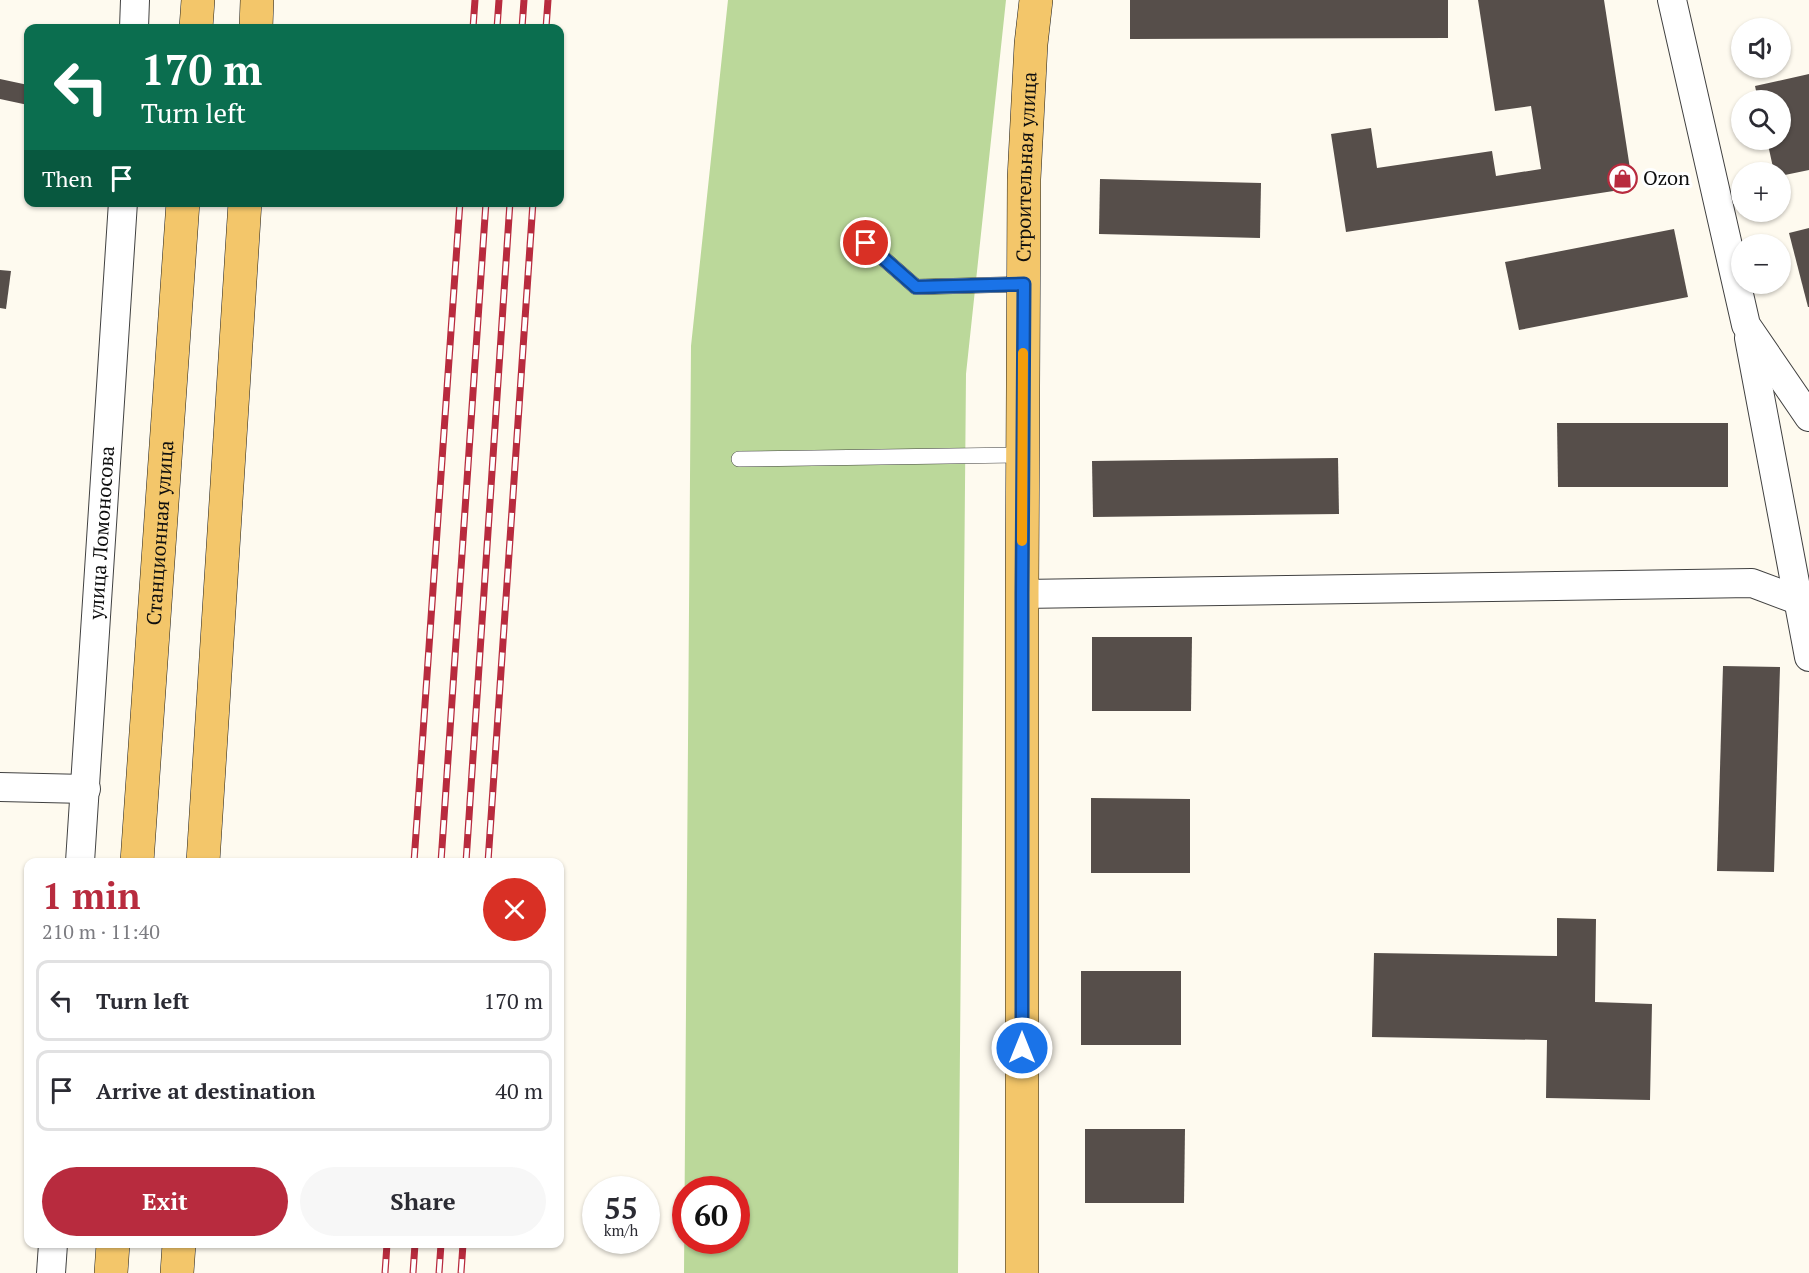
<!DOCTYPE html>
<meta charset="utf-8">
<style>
body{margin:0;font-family:"PT Serif",serif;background:#f7f7f7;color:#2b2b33;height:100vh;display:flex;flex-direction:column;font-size:22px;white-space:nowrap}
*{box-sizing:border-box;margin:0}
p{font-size:20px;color:#7c7c81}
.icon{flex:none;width:33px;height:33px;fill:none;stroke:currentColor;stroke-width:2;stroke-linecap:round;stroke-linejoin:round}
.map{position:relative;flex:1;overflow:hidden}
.sheet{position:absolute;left:24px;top:858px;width:540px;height:390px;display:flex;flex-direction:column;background:#fff;border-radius:12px;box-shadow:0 2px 4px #0004}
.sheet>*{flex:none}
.guide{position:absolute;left:24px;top:24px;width:540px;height:183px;border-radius:12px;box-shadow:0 2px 4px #0004;background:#0b6e4f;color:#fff;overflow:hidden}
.buttons{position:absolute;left:1731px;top:18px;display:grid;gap:12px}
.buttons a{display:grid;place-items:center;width:60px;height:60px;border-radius:50%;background:#fff;box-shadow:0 2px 4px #0004;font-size:30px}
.speed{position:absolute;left:582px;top:1176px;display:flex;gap:12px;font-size:30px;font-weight:700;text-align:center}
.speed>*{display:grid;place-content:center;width:78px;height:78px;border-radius:50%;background:#fff;box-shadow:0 2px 4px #0004;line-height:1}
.speed small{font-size:15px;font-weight:400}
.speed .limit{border:9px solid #d22;background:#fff;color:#111}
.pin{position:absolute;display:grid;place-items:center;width:51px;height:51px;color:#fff;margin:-26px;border:3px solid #fff;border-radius:50%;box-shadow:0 2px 6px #0007}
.me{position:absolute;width:66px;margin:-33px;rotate:0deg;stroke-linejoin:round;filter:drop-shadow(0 0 4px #0008)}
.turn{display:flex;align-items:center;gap:21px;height:126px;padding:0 18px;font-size:27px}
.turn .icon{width:78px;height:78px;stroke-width:2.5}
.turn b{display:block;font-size:42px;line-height:51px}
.then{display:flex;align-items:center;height:57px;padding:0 18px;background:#0003;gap:12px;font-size:22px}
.round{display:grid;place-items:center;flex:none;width:63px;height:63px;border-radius:32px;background:#f7f7f7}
.summary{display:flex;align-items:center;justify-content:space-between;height:102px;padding:0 18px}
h1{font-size:36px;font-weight:800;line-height:45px;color:#b82b3e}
.primary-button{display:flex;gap:12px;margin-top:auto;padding:12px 18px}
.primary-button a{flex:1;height:69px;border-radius:36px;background:#b82b3e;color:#fff;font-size:24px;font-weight:800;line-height:69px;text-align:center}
.primary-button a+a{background:#f7f7f7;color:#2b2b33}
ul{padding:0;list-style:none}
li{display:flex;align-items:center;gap:18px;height:81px;margin:0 12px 9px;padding:0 6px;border:3px solid #e1e1e2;border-radius:12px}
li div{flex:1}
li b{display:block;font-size:22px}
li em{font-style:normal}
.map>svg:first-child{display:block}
.forest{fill:#bbd89a;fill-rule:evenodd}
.building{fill:#564e4a}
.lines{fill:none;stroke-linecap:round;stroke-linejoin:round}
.lane-casing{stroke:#414141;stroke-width:16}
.street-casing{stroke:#414141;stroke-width:30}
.primary-casing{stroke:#1f1f1f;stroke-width:34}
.lane{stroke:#fff;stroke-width:15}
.street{stroke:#fff;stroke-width:28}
.primary{stroke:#f3c66a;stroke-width:33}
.rail-casing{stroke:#b82b3e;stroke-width:7}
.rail{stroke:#fff;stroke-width:4.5;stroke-dasharray:14;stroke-linecap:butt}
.route-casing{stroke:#114b97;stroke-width:15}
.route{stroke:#1a73e8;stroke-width:10}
.slow{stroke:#f59e0b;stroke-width:10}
.labels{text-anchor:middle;stroke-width:6;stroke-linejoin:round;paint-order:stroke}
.street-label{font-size:20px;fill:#0e0e0e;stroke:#fff}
.poi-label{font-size:20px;fill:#0e0e0e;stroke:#fff;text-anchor:start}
</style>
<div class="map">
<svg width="1809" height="1273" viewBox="0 0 1809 1273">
<rect width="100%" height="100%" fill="#fefaef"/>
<path class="forest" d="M 728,0 L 1006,0 L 966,374 L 958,1273 L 684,1273 L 691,346 ZM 686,1190 L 736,1190 L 736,1240 L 686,1240 Z"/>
<g class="building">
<path d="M 1130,0 L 1448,0 L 1448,38 L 1130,39 Z"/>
<path d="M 1478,0 L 1604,0 L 1633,188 L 1346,232 L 1331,134 L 1371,128 L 1377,168 L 1492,151 L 1496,176 L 1541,169 L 1531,106 L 1495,111 Z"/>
<path d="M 1809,74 L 1809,170 L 1780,176 L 1780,172 L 1774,172 L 1767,140 L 1780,140 L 1780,100 L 1758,100 L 1755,86 Z"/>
<path d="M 0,79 L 28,85 L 28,105 L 0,99 Z"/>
<path d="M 1100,179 L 1261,183 L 1260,238 L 1099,234 Z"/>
<path d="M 1809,228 L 1809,307 L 1808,307 L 1789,233 Z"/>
<path d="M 1674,229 L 1688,297 L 1519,330 L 1505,262 Z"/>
<path d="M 0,270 L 11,271 L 6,309 L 0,308 Z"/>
<path d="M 1557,423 L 1728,423 L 1728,487 L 1558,487 Z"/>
<path d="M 1338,458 L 1339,514 L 1093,517 L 1092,461 Z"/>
<path d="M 1092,637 L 1192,637 L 1191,711 L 1092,711 Z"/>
<path d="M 1723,666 L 1780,667 L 1774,872 L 1717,871 Z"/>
<path d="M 1091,798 L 1190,799 L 1190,873 L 1091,873 Z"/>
<path d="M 1557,918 L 1596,919 L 1595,1002 L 1652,1004 L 1650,1100 L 1546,1098 L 1547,1040 L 1372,1037 L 1374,953 L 1557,956 Z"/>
<rect x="1081" y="971" width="100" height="74"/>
<path d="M 1085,1129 L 1185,1129 L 1184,1203 L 1085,1203 Z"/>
</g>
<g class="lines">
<defs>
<g id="lane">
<path d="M 866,243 L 916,287 L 1024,284"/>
<path d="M 739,459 L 1022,455"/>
</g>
<g id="street">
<path d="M 1672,0 L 1746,325 L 1809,417"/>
<path d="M 134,28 L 135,0"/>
<path d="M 1749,338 L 1809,657"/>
<path d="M 1022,594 L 1752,583 L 1800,601 L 1809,597"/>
<path d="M 0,787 L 86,789"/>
<path id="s1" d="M 80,862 L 123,202"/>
<path d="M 51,1273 L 53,1244"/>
</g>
<g id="primary">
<path d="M 196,28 L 198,0"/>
<path d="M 256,28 L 257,0"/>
<path id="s2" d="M 137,862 L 183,202"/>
<path d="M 203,862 L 245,202"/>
<path d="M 111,1273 L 113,1244"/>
<path d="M 177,1273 L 179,1244"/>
<path id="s3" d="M 1022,1273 L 1022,594 L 1024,179 L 1031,44 L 1036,0"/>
</g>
</defs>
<use href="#lane" class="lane-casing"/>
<use href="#street" class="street-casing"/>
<use href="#primary" class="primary-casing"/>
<use href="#lane" class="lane"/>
<use href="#street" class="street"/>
<use href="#primary" class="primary"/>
<defs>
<g id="rail">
<path d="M 473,28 L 475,0"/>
<path d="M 497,28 L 499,0"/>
<path d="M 522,28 L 524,0"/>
<path d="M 546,28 L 548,0"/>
<path d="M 414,862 L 460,202"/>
<path d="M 441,862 L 486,202"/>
<path d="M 466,862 L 510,202"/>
<path d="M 488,862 L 533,202"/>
<path d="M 385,1273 L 387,1244"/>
<path d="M 413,1273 L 415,1244"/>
<path d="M 439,1273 L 441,1244"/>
<path d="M 461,1273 L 463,1244"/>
</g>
</defs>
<use href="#rail" class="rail-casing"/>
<use href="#rail" class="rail"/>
</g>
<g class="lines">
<defs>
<path id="route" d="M 866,243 L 916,287 L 1024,284 L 1022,594 L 1022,1048"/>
</defs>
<use href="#route" class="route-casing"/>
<use href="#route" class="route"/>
<path class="slow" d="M 1022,541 L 1023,353"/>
</g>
<defs>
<symbol id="shop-ring" viewBox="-11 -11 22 22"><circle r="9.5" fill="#fff" stroke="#b82b3e" stroke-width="1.5"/><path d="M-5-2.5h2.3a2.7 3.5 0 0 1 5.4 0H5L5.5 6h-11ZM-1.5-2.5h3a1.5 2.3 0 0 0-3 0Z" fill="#b82b3e"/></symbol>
</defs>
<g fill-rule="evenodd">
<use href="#shop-ring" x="1606" y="162" width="33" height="33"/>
</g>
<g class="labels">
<g class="street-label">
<text dy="7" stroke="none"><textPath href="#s3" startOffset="1106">Строительная улица</textPath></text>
<text dy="7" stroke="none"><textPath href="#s2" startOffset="330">Станционная улица</textPath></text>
<text dy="7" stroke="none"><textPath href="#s1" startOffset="330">улица Ломоносова</textPath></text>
</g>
<g class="poi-label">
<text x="1643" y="185">Ozon</text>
</g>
</g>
</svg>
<div class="buttons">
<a><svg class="icon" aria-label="sound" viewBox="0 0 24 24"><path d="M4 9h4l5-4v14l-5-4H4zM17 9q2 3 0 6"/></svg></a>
<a><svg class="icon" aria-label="search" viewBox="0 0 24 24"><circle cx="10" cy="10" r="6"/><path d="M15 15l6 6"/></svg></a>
<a>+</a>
<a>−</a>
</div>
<div class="speed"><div>55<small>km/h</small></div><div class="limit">60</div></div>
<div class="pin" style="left:866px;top:243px;background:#d93025"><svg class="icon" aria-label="arrive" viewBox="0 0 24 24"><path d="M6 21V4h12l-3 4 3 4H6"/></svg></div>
<svg class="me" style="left:1022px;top:1048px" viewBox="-20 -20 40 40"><circle r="17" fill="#1a73e8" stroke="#fff" stroke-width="3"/><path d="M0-11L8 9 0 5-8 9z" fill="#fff"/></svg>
<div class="guide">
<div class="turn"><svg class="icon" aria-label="left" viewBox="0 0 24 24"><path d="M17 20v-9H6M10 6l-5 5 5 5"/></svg><div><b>170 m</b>Turn left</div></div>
<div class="then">Then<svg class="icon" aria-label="arrive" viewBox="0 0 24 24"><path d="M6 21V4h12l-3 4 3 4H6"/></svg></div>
</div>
<section class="sheet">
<div class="summary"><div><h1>1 min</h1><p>210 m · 11:40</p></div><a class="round" style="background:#d93025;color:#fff"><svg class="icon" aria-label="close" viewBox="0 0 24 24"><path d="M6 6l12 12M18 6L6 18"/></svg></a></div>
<ul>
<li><svg class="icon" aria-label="left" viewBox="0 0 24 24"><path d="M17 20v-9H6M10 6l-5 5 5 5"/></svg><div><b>Turn left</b></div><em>170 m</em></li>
<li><svg class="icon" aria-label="arrive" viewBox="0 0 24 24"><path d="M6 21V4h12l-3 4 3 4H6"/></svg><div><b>Arrive at destination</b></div><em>40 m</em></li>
</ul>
<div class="primary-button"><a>Exit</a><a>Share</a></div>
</section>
</div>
